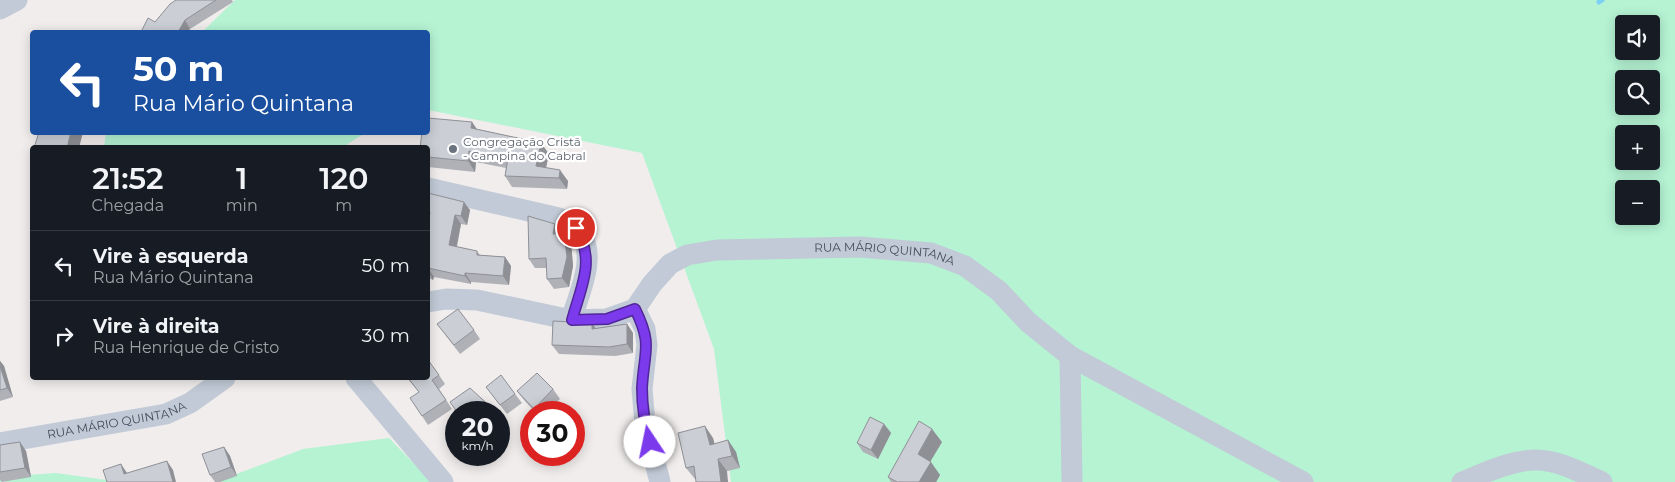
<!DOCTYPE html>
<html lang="pt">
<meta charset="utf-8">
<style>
body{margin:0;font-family:Montserrat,sans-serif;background:#20242c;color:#f1f3f6;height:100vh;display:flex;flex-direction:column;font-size:19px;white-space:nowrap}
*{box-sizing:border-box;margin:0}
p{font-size:16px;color:#9ea1a6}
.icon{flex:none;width:28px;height:28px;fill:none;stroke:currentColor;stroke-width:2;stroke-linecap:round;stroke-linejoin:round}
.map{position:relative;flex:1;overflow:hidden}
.drawer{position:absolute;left:30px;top:145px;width:400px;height:235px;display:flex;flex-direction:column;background:#171b24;border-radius:5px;box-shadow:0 2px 12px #0003}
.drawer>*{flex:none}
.hud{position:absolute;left:30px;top:30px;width:400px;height:105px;border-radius:5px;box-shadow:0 2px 12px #0003;background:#1a4fa0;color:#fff;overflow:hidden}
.fabs{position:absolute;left:1615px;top:15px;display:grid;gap:10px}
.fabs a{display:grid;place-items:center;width:45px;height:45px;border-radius:5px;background:#171b24;box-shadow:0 2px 12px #0003;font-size:25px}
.speed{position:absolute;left:445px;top:401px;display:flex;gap:10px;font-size:25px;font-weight:700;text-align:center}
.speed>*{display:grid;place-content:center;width:65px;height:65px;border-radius:50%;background:#171b24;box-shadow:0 2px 12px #0003;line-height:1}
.speed small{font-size:12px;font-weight:400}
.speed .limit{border:8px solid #d22;background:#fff;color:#111}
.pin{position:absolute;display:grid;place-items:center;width:42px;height:42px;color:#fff;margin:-21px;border:2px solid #fff;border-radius:50%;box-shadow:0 1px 5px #0007}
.me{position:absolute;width:55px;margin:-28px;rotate:349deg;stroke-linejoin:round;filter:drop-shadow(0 0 4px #0008)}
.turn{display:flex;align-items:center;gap:18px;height:105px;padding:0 20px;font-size:22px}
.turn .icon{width:65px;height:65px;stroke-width:2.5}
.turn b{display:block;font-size:35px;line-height:42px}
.eta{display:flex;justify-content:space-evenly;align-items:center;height:85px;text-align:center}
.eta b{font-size:30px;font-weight:600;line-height:35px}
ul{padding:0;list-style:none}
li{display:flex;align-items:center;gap:15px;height:70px;padding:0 20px;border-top:1px solid #363941}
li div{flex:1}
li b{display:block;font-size:19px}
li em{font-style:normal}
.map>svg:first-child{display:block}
.green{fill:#b5f3d3;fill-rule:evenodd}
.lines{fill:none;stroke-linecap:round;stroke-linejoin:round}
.stream{stroke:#7dd0f5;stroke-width:5}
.minor{stroke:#c1cad6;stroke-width:21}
.wall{fill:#afb1b7}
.shaded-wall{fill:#8e9095}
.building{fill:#cbced5;stroke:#8e9095}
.route-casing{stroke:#51269a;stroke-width:12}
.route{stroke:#7c3aed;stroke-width:9}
.worship-dot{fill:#6b7280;stroke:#fff;stroke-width:2}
.labels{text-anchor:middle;stroke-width:4.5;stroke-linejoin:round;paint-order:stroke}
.worship-label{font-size:12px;fill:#5b616d;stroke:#fff;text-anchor:start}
.street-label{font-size:12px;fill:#434e5c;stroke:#fff}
</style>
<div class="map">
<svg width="1675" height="482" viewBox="0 0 1675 482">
<rect width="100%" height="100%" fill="#f0edec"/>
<g class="green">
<path d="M 235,0 L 1675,0 L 1675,482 L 731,482 L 714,349 L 642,153 L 428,110 L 428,32 L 202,32 ZM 1624,24 L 1651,24 L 1651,51 L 1624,51 ZM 1624,79 L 1651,79 L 1651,106 L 1624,106 ZM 1624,134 L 1651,134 L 1651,161 L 1624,161 ZM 1624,189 L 1651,189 L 1651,216 L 1624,216 Z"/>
<path d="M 106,133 L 106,132 L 365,133 L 343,147 L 104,147 Z"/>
<path d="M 389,438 L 432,482 L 215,482 L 303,449 Z"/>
<path d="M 56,473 L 121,482 L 0,482 L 0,477 Z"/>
</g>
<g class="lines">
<path class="stream" d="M 1599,2 L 1602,0"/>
<g class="minor">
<path d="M 0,9 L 17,0"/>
<path d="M 428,188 L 559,218 C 564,221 571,224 576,228 C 600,252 579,293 571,320"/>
<path id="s1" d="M 428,302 L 446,299 L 477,300 L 571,320 L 607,319 L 635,309 L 652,284 L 670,264 L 687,255 L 717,250 L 860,247 L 931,253 L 965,266 L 999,291 L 1028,322 L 1070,356 L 1303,482"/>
<path d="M 635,309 L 645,329 L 647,345 L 642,389 L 645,424 L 660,482"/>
<path d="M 1070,356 L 1072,482"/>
<path d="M 356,378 L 443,482"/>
<path id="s2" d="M 0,443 L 166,414 L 190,403 L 225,378"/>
<path d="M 1462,482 C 1485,473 1511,460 1536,460 C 1559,460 1582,473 1602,482"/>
</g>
</g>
<g class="wall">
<path d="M 176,0 L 232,0 L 233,2 L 190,29 L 155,22 Z"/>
<path d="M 472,122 L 477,129 L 541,143 L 549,154 L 546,167 L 568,181 L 567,189 L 512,187 L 505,176 L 506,168 L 476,162 L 475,172 L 428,167 L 428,148 Z"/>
<path d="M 428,193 L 470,210 L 467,225 L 461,224 L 457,247 L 477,251 L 480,255 L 505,257 L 511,266 L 509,285 L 471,282 L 471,284 L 434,277 L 433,280 L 428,278 L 428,226 L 429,219 L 428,219 Z"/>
<path d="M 561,233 L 571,242 L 573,266 L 569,287 L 554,289 L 547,279 L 547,268 L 535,268 L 529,259 Z"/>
<path d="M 437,324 L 474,330 L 480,339 L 460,354 Z"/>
<path d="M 627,324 L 633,333 L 633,353 L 615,356 L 559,354 L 552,345 L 596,328 Z"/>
<path d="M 0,361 L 4,366 L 13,397 L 0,401 Z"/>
<path d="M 439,375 L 445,384 L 439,389 L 452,409 L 428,425 L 422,416 L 419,392 L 407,378 L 428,378 Z"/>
<path d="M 486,387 L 515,394 L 522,403 L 507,414 Z"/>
<path d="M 553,389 L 560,399 L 545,412 L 535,412 L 524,400 L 517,391 Z"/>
<path d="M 884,424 L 891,433 L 878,459 L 863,452 L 857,443 Z"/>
<path d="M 713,438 L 714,444 L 728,440 L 736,452 L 740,468 L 695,479 L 686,468 Z"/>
<path d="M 942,442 L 930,462 L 940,475 L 936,482 L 891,482 L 888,477 Z"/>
<path d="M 0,445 L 26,451 L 31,477 L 2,482 L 0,480 Z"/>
<path d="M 224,447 L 230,456 L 237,476 L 220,482 L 215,482 L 210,475 Z"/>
</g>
<g class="shaded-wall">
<path d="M 185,20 L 190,29 L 188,32 L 178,32 Z"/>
<path d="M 472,122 L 479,133 L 471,128 Z"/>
<path d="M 71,132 L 83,132 L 79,148 L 67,148 Z"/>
<path d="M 541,143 L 549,154 L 544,177 L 536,166 Z"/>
<path d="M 469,151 L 476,162 L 475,172 L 468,161 Z"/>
<path d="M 560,170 L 568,181 L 567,189 L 559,178 Z"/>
<path d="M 464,202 L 470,210 L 467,225 L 461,216 Z"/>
<path d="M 455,215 L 461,224 L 455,254 L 449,245 Z"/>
<path d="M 555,224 L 561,233 L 553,234 Z"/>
<path d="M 564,233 L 571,242 L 573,266 L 569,287 L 562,278 Z"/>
<path d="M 505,257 L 511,266 L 509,285 L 503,276 Z"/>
<path d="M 428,268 L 434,277 L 433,280 L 428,272 Z"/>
<path d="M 465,273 L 471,282 L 471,284 L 465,276 Z"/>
<path d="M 592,323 L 598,332 L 592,329 Z"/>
<path d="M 627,324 L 633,333 L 633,353 L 627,344 Z"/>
<path d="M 0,361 L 4,366 L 13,397 L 7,388 L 0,366 Z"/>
<path d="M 884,424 L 891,433 L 878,459 L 871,450 Z"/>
<path d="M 705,426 L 713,438 L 718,457 L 710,445 Z"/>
<path d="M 932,429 L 942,442 L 927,467 L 918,454 Z"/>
<path d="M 728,440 L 736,452 L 740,468 L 732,456 Z"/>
<path d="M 20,442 L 26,451 L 31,477 L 25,468 Z"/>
<path d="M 224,447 L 230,456 L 237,476 L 231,467 Z"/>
<path d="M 718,459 L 727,471 L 728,482 L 721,482 Z"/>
<path d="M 167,461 L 173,470 L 176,482 L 173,482 Z"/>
<path d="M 931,462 L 940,475 L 936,482 L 919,482 Z"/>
<path d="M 121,464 L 127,473 L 124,474 Z"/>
</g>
<g class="building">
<path d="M 176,0 L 216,0 L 185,20 L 178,32 L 141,32 L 148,18 L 155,22 L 170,4 Z"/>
<path d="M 428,118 L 472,122 L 471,128 L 541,143 L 536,166 L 560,170 L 559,178 L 505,176 L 508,159 L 469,151 L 468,161 L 428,157 L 428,148 L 420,148 L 422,132 L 428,132 Z"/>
<path d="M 39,132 L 71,132 L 67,148 L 34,148 Z"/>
<path d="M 428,193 L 464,202 L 461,216 L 455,215 L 449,245 L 477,251 L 477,255 L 505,257 L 503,276 L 465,273 L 465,276 L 428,268 L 428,271 L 428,226 L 430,212 L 428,212 Z"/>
<path d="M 528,216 L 555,224 L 553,234 L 564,233 L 567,257 L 562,278 L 547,279 L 546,258 L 529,259 Z"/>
<path d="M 458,309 L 474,330 L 454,345 L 437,324 Z"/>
<path d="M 553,321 L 592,323 L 592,329 L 627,324 L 627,344 L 609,347 L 552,345 Z"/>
<path d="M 428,360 L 439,375 L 432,380 L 446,400 L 422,416 L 410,398 L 419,392 L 408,378 L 428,378 Z"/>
<path d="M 0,366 L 7,388 L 0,390 Z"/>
<path d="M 537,373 L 553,389 L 534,409 L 517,391 Z"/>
<path d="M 501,375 L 515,394 L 500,405 L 486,387 Z"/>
<path d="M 470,388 L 494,410 L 491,412 L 457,412 L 450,402 Z"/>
<path d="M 870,417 L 884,424 L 871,450 L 857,443 Z"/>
<path d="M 919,421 L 932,429 L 918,454 L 931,462 L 919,482 L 897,482 L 888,477 Z"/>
<path d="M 705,426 L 710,445 L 728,440 L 732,456 L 718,459 L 721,482 L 696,482 L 694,466 L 686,468 L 678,433 Z"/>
<path d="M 20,442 L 25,468 L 0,472 L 0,445 Z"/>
<path d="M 224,447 L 231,467 L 210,475 L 202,454 Z"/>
<path d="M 167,461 L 173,482 L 107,482 L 103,470 L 121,464 L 124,474 Z"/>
</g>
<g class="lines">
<defs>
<path id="route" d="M 576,228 C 596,261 581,286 572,320 L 607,319 L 635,309 C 653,345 644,351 642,388 C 642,406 645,425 650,442"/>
</defs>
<use href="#route" class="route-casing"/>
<use href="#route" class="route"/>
</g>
<circle class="worship-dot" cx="453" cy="149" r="5"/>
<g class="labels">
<g class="worship-label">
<text x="463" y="146">Congregação Cristã<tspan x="463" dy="14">- Campina do Cabral</tspan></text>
</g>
<g class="street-label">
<text dy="4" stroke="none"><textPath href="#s1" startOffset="486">RUA MÁRIO QUINTANA</textPath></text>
<text dy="4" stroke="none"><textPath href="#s2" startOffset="119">RUA MÁRIO QUINTANA</textPath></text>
</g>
</g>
</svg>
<div class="fabs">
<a><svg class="icon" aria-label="sound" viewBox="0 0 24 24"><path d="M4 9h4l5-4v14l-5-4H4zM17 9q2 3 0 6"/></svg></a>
<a><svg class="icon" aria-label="search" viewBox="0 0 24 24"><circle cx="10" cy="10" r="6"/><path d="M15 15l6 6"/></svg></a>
<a>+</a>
<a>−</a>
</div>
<div class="speed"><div>20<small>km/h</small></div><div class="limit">30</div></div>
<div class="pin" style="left:576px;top:228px;background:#d93025"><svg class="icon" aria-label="arrive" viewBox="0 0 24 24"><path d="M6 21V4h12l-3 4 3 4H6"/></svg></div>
<svg class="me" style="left:650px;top:442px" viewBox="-20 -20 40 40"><circle r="19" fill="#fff"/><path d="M0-13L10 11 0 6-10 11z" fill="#7c3aed"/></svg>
<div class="hud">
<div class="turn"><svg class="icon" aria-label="left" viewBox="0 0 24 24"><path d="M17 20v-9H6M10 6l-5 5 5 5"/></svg><div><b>50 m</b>Rua Mário Quintana</div></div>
</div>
<section class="drawer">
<div class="eta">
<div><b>21:52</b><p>Chegada</p></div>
<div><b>1</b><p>min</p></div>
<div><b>120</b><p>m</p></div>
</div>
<ul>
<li><svg class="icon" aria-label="left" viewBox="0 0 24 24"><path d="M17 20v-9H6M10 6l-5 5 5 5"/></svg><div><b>Vire à esquerda</b><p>Rua Mário Quintana</p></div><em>50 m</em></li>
<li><svg class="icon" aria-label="right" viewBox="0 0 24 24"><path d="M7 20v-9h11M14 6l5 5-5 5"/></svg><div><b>Vire à direita</b><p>Rua Henrique de Cristo</p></div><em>30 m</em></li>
</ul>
</section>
</div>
